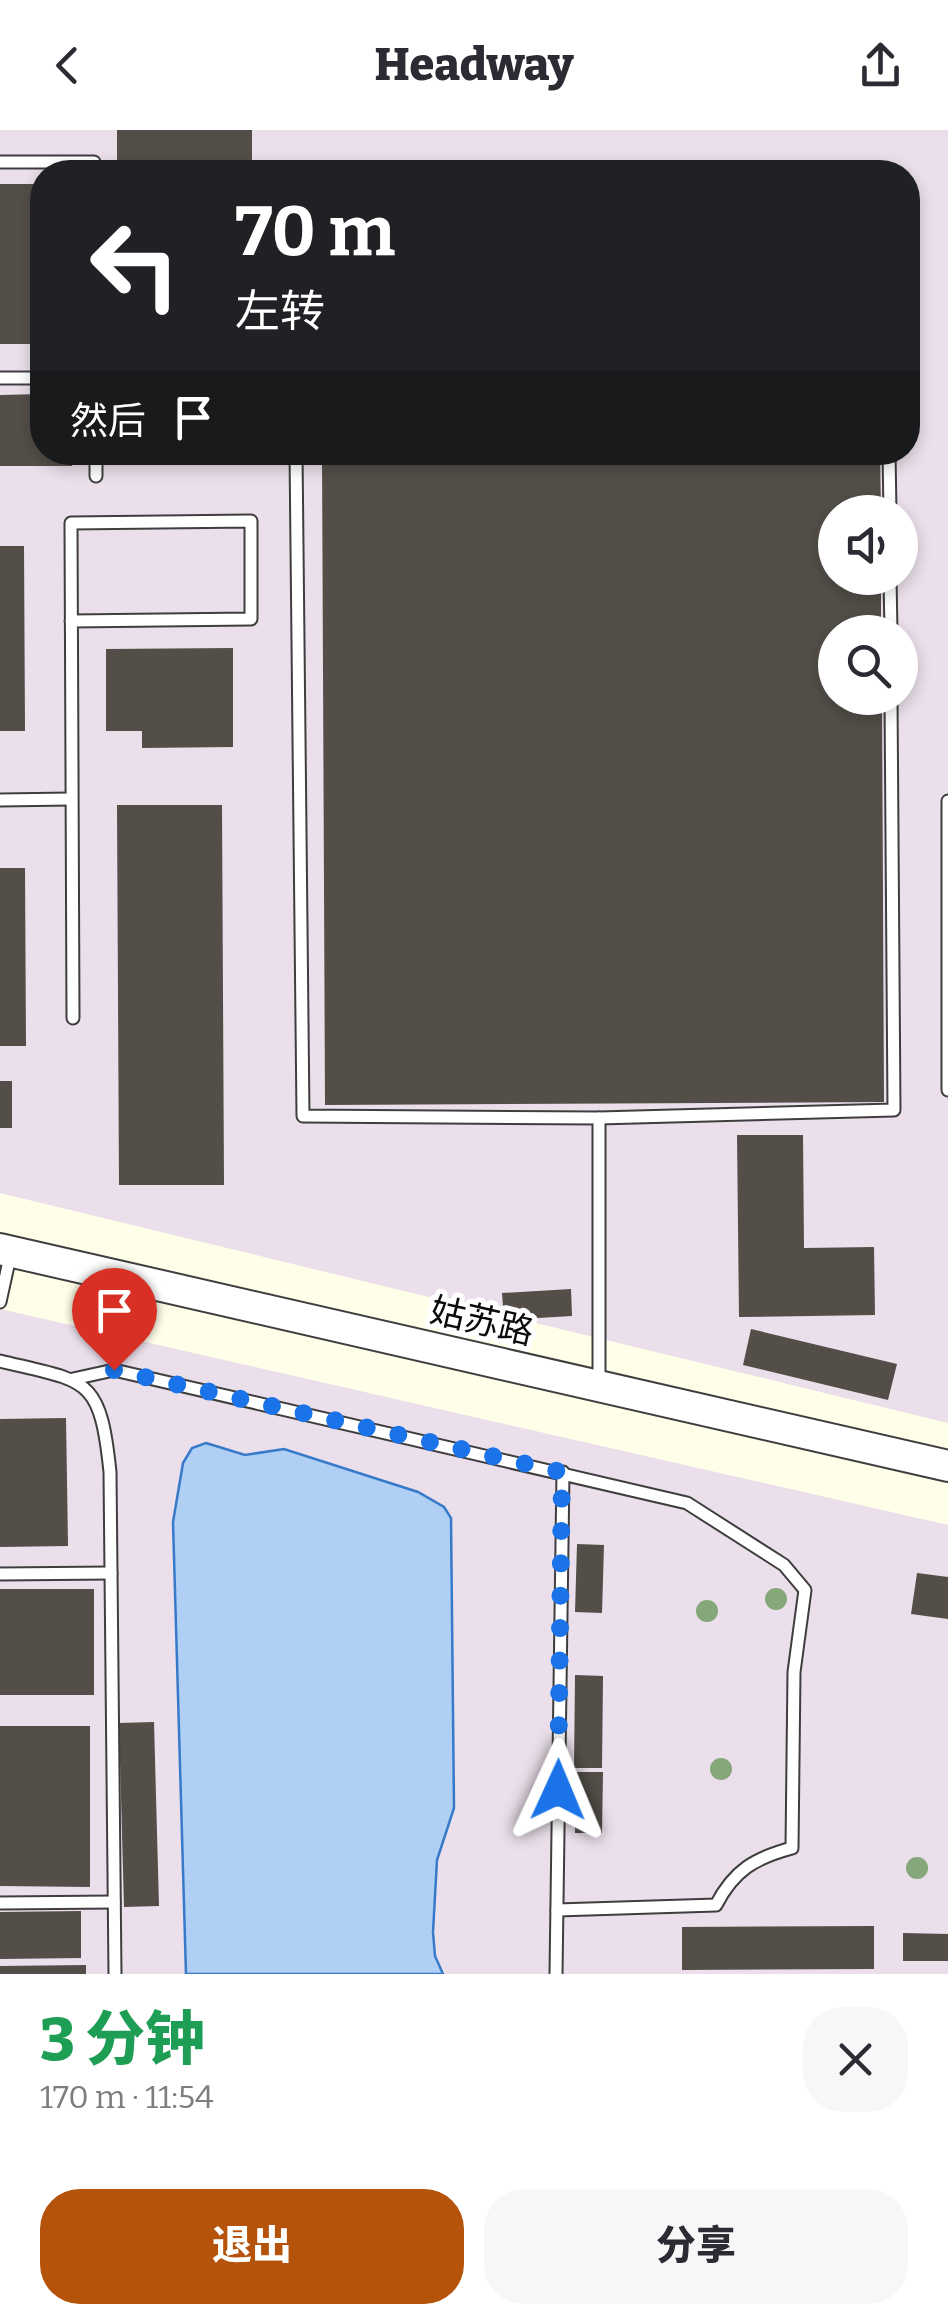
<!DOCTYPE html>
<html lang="zh">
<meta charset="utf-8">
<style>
body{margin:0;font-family:Bitter,"Noto Sans SC",serif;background:#f7f7f7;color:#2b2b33;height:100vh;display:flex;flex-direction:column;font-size:38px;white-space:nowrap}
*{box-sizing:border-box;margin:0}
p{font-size:32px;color:#7c7c81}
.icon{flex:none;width:55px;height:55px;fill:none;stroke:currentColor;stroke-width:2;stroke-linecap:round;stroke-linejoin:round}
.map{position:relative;height:1844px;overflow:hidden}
.drawer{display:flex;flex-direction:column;background:#fff;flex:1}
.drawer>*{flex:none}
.banner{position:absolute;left:30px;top:30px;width:890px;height:305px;border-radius:40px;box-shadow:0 5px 15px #0003;background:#202124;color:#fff;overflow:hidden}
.controls{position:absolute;left:818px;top:365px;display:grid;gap:20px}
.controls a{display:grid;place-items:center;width:100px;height:100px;border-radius:50%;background:#fff;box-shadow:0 5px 15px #0003;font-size:50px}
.pin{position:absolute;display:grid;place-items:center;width:85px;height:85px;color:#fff;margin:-102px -42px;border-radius:50% 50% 50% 0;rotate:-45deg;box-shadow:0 0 10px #0007}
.pin .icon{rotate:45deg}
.me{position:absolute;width:110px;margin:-55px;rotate:1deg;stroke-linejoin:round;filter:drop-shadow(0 0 8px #0008)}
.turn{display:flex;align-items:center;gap:35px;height:210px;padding:0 40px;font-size:45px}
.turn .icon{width:130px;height:130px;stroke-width:2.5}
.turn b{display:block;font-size:70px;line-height:85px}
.then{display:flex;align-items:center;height:95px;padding:0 40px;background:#0003;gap:20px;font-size:38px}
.round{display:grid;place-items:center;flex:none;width:105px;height:105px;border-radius:40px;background:#f7f7f7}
.overview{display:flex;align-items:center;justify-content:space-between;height:170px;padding:0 40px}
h1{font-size:60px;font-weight:800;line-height:75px;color:#1e9e55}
.cta{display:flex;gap:20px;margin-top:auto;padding:20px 40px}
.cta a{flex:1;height:115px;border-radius:40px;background:#b45309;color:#fff;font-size:40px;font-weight:800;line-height:115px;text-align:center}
.cta a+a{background:#f7f7f7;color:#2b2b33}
header{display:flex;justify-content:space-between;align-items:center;height:130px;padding:0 40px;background:#fff;font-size:45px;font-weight:800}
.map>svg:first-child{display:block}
.industrial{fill:#eadfea;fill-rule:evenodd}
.water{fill:#afd0f4;stroke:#387aca;stroke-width:2.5}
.building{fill:#534e48}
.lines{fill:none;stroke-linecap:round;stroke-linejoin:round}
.service-casing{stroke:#3e3e3e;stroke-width:15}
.tertiary-casing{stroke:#3e3e3e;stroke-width:34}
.service{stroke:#fff;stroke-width:11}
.tertiary{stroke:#fff;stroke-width:30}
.tree{fill:#85a779}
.route{stroke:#1a73e8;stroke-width:18;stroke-dasharray:0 32.4}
.labels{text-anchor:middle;stroke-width:10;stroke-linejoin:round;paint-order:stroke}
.street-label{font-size:35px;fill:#0b0b0b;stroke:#fff}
</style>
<header><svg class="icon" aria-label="back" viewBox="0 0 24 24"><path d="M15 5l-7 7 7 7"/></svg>Headway<svg class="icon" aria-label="share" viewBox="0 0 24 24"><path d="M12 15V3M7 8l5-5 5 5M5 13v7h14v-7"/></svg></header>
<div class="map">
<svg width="948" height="1844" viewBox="0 0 948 1844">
<rect width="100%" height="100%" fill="#fffee9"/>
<g class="industrial">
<path d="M 0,0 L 948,0 L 948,1293 L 0,1063 ZM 42,42 L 908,42 L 908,322 L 42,322 ZM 835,382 L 900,382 L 900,448 L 835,448 ZM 835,502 L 900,502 L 900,568 L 835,568 Z"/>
<path d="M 0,1179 L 948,1395 L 948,1844 L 0,1844 Z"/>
</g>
<path class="water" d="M 206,1313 L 245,1325 L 284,1319 L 418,1362 L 444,1377 L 451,1388 L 454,1678 L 437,1730 L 433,1802 L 435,1826 L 443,1844 L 186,1844 L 173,1392 L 183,1333 L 192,1318 Z"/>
<g class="building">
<rect x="117" y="0" width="135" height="42"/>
<rect x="0" y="54" width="42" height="160"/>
<path d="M 42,264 L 42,322 L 72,322 L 72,336 L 0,336 L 0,265 Z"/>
<path d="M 119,322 L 254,322 L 254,328 L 119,329 Z"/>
<path d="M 322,322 L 880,322 L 881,382 L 835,382 L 835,448 L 881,448 L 881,502 L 835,502 L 835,568 L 882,568 L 884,972 L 325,975 Z"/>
<path d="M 0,416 L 24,416 L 25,601 L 0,601 Z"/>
<path d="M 233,518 L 233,617 L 142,618 L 142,601 L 106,601 L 106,519 Z"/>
<path d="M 117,675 L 222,675 L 224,1055 L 119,1055 Z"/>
<path d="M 0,738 L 25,738 L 26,916 L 0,916 Z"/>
<rect x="0" y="951" width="12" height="47"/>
<path d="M 737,1005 L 803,1005 L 804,1118 L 874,1117 L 875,1185 L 739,1187 Z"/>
<path d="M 571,1159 L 572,1186 L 504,1190 L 502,1163 Z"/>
<path d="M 751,1199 L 897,1234 L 888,1270 L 743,1235 Z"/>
<path d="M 66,1288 L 68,1416 L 0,1417 L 0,1289 Z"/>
<path d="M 577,1414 L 604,1415 L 602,1483 L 575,1482 Z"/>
<path d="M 917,1443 L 948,1447 L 948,1489 L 911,1484 Z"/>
<rect x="0" y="1459" width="94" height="106"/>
<path d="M 575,1545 L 603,1546 L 602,1638 L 574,1638 Z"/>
<path d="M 154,1592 L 159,1776 L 124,1777 L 119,1593 Z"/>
<path d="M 0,1596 L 90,1596 L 90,1757 L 0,1756 Z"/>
<path d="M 576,1642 L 603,1642 L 602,1703 L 575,1703 Z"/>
<path d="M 81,1781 L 81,1828 L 0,1829 L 0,1782 Z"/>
<path d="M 874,1796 L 874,1839 L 682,1840 L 682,1797 Z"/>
<path d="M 903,1803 L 948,1804 L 948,1831 L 903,1831 Z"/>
<path d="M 86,1835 L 86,1844 L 0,1844 L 0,1836 Z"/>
</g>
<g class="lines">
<defs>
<g id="service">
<path d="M 0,32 L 94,32 L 94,42"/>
<path d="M 0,248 L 42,248"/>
<path d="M 96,322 L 96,346"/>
<path d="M 296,322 L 303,986 L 599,988 L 894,980 L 891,568"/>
<path d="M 889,322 L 890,382"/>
<path d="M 890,448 L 891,502"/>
<path d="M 71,491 L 251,489 L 251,391 L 71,393 L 73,888"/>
<path d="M 0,670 L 71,669"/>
<path d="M 948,671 L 948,960"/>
<path d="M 0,1172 L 11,1122"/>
<path d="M 0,1231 C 88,1252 100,1246 110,1342 L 115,1844"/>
<path d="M 73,1249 L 114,1240 L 687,1373 L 784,1435 L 805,1460 L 794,1542 L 792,1718 C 755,1728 734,1740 716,1775 L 557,1780"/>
<path d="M 599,1252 L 599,988"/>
<path d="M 0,1444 L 111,1443"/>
<path d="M 0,1773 L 114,1772"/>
<path d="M 556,1844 L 563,1342"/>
</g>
<path id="tertiary" d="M 0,1119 L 948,1336"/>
</defs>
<use href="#service" class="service-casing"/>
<use href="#tertiary" class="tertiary-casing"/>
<use href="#service" class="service"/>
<use href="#tertiary" class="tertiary"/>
</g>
<g class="tree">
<circle cx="776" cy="1469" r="11"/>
<circle cx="707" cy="1481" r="11"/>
<circle cx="721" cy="1639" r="11"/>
<circle cx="917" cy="1738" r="11"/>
</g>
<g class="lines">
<path class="route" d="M 114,1240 L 562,1342 L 558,1660"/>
</g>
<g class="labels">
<g class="street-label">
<text transform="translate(482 1191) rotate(13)" y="12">姑苏路</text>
</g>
</g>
</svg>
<div class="controls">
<a><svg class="icon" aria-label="sound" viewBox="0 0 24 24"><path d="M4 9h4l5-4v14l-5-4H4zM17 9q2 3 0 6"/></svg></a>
<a><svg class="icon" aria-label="search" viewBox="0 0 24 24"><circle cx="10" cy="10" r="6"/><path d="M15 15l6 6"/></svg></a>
</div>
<div class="pin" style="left:114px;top:1240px;background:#d93025"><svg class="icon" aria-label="arrive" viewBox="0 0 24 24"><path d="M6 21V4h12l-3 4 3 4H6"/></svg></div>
<svg class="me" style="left:558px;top:1660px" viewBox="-20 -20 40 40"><path d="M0-17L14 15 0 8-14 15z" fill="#1a73e8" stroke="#fff" stroke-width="4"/></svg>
<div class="banner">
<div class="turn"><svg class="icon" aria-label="left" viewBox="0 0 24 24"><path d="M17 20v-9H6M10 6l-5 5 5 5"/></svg><div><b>70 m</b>左转</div></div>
<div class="then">然后<svg class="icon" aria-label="arrive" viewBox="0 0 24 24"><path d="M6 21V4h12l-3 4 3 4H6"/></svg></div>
</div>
</div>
<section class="drawer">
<div class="overview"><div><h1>3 分钟</h1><p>170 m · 11:54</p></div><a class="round"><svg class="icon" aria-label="close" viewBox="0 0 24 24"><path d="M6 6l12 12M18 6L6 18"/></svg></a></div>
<div class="cta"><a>退出</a><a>分享</a></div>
</section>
